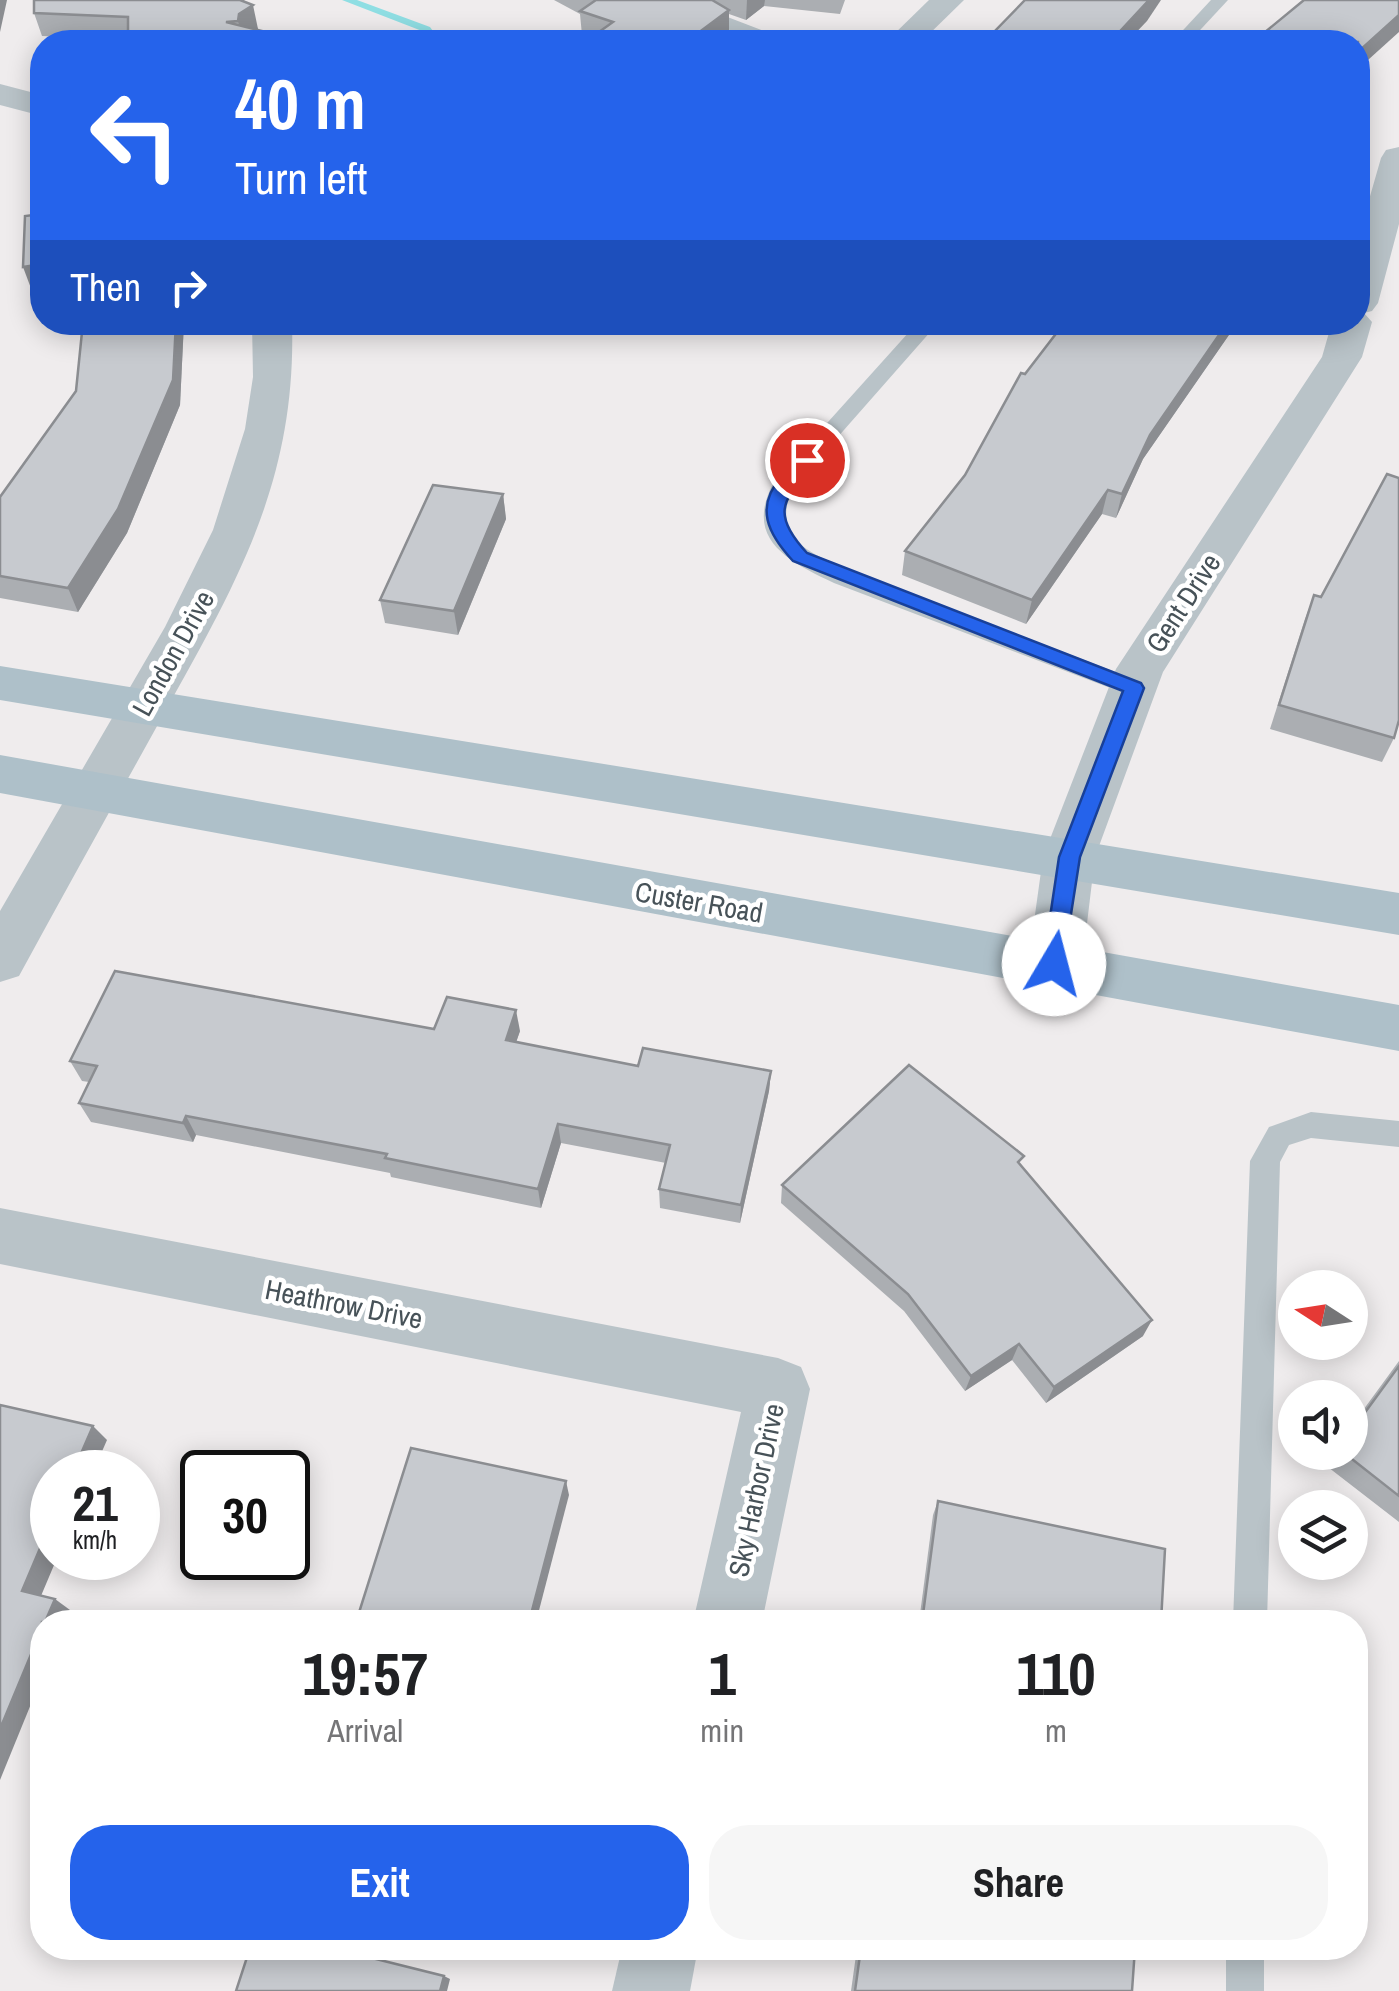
<!DOCTYPE html>
<style>
body{margin:0;font-family:"Archivo Narrow",sans-serif;background:#f6f6f6;color:#202124;height:100vh;display:flex;flex-direction:column;font-size:38px;white-space:nowrap}
*{box-sizing:border-box;margin:0}
p{font-size:32px;color:#757577}
.icon{flex:none;width:55px;height:55px;fill:none;stroke:currentColor;stroke-width:2;stroke-linecap:round;stroke-linejoin:round}
.map{position:relative;flex:1;overflow:hidden}
.drawer{position:absolute;left:30px;top:1610px;width:1338px;height:350px;display:flex;flex-direction:column;background:#fff;border-radius:40px;box-shadow:0 5px 25px #0003}
.drawer>*{flex:none}
.hud{position:absolute;left:30px;top:30px;width:1340px;height:305px;border-radius:40px;box-shadow:0 5px 25px #0003;background:#2563eb;color:#fff;overflow:hidden}
.needle{width:65px;rotate:282deg}
.tools{position:absolute;left:1278px;top:1270px;display:grid;gap:20px}
.tools a{display:grid;place-items:center;width:90px;height:90px;border-radius:50%;background:#fff;box-shadow:0 5px 25px #0003;font-size:50px}
.speed{position:absolute;left:30px;top:1450px;display:flex;gap:20px;font-size:50px;font-weight:700;text-align:center}
.speed>*{display:grid;place-content:center;width:130px;height:130px;border-radius:50%;background:#fff;box-shadow:0 5px 25px #0003;line-height:1}
.speed small{font-size:25px;font-weight:400}
.speed .limit{border:5px solid #111;border-radius:15px;background:#fff;color:#111}
.pin{position:absolute;display:grid;place-items:center;width:85px;height:85px;color:#fff;margin:-42px;border:5px solid #fff;border-radius:50%;box-shadow:0 2px 10px #0007}
.me{position:absolute;width:110px;margin:-55px;rotate:8deg;stroke-linejoin:round;filter:drop-shadow(0 0 8px #0008)}
.turn{display:flex;align-items:center;gap:35px;height:210px;padding:0 40px;font-size:45px}
.turn .icon{width:130px;height:130px;stroke-width:2.5}
.turn b{display:block;font-size:70px;line-height:85px}
.then{display:flex;align-items:center;height:95px;padding:0 40px;background:#0003;gap:20px;font-size:38px}
.eta{display:flex;justify-content:space-evenly;align-items:center;height:170px;text-align:center}
.eta b{font-size:60px;font-weight:700;line-height:70px}
.cta{display:flex;gap:20px;margin-top:auto;padding:20px 40px}
.cta a{flex:1;height:115px;border-radius:40px;background:#2563eb;color:#fff;font-size:40px;font-weight:700;line-height:115px;text-align:center}
.cta a+a{background:#f6f6f6;color:#202124}
.map>svg:first-child{display:block}
.lines{fill:none;stroke-linecap:round;stroke-linejoin:round}
.stream{fill:#8fdee3;fill-rule:evenodd}
.service{fill:#b9c3c8;fill-rule:evenodd}
.minor{fill:#b9c3c8;fill-rule:evenodd}
.primary{fill:#aec0c9;fill-rule:evenodd}
.wall{fill:#abaeb2}
.shaded-wall{fill:#8b8d91}
.building{fill:#c7cacf;stroke:#8b8d91;stroke-width:2.5}
.route{fill:#2563eb;stroke:#184099;stroke-width:2.5}
.labels{text-anchor:middle;stroke-width:9;stroke-linejoin:round;paint-order:stroke}
.street-label{font-size:28px;fill:#475258;stroke:#fff}
</style>
<div class="map">
<svg width="1399" height="1991" viewBox="0 0 1399 1991">
<rect width="100%" height="100%" fill="#efeced"/>
<g class="lines">
<path class="stream" d="M 342,0 L 357,0 L 430,27 L 441,42 L 431,42 L 422,31 Z"/>
<g class="service">
<path d="M 684,0 L 702,0 L 717,13 L 793,42 C 758,44 708,27 684,0 Z"/>
<path d="M 1211,0 L 1228,0 L 1189,42 L 1172,42 Z"/>
<path d="M 918,322 L 939,322 L 792,489 C 771,540 811,553 850,571 L 1142,682 L 1146,688 L 1142,694 L 1126,694 L 834,583 C 788,561 743,539 774,482 Z"/>
<path d="M 1311,1112 L 1399,1121 L 1399,1147 L 1311,1138 L 1289,1145 L 1280,1162 L 1267,1622 L 1233,1622 L 1250,1161 L 1269,1127 Z"/>
<rect x="1226" y="1948" width="38" height="43"/>
</g>
<g class="minor">
<path d="M 929,0 L 964,0 L 921,42 L 886,42 Z"/>
<path d="M 0,84 L 42,95 L 42,116 L 0,105 Z"/>
<path d="M 1399,147 L 1399,224 L 1378,303 L 1372,311 L 1364,313 L 1372,322 L 1362,357 L 1163,672 L 1095,857 L 1082,965 L 1074,981 L 1055,987 L 1036,981 L 1028,965 L 1043,857 L 1116,669 L 1322,357 L 1332,322 L 1358,322 L 1358,238 L 1381,158 L 1386,150 Z"/>
<path d="M 252,322 L 292,322 C 297,487 232,590 156,728 C 110,811 64,893 19,976 L 0,982 L 0,911 L 165,627 L 213,530 L 245,429 L 253,377 Z"/>
<path d="M 0,1208 L 778,1358 L 801,1367 L 810,1389 L 762,1622 L 693,1622 L 741,1412 L 0,1264 Z"/>
<path d="M 622,1948 L 698,1948 L 690,1991 L 612,1991 Z"/>
</g>
<g class="primary">
<path d="M 0,666 L 1399,893 L 1399,935 L 0,700 Z"/>
<path d="M 0,755 L 1399,1005 L 1399,1051 L 0,793 Z"/>
</g>
</g>
<g class="wall">
<path d="M 34,0 L 244,0 L 258,29 L 128,40 L 42,36 L 34,13 Z"/>
<path d="M 554,0 L 845,0 L 840,14 L 764,6 L 746,20 L 729,14 L 729,34 L 717,42 L 585,42 L 591,38 L 582,35 L 580,14 Z"/>
<path d="M 83,322 L 184,322 L 180,405 L 127,533 L 78,612 L 0,598 L 0,497 L 76,391 Z"/>
<path d="M 1065,322 L 1235,322 L 1231,332 L 1143,459 L 1116,518 L 1102,514 L 1026,624 L 902,575 L 905,551 L 965,475 Z"/>
<path d="M 503,494 L 506,519 L 458,635 L 385,623 L 380,600 Z"/>
<path d="M 1314,595 L 1321,597 L 1394,738 L 1382,762 L 1270,729 L 1305,619 Z"/>
<path d="M 434,1029 L 520,1031 L 516,1042 L 638,1066 L 771,1071 L 769,1091 L 740,1223 L 660,1208 L 659,1189 L 666,1163 L 561,1143 L 541,1208 L 391,1177 L 390,1173 L 196,1135 L 193,1142 L 91,1122 L 79,1103 L 89,1082 L 82,1081 L 70,1061 Z"/>
<path d="M 1021,1165 L 1143,1336 L 1046,1403 L 1012,1360 L 965,1391 L 904,1311 L 781,1203 L 782,1185 Z"/>
<path d="M 1399,1361 L 1399,1522 L 1324,1464 L 1332,1452 L 1350,1452 L 1350,1428 Z"/>
<path d="M 938,1501 L 1161,1622 L 919,1622 L 933,1515 Z"/>
<path d="M 857,1948 L 1135,1948 L 1132,1991 L 851,1991 Z"/>
</g>
<g class="shaded-wall">
<path d="M 0,0 L 7,0 L 0,32 Z"/>
<path d="M 240,0 L 244,0 L 246,9 L 253,5 L 258,29 L 244,38 L 243,42 L 238,21 Z"/>
<path d="M 747,0 L 765,0 L 764,6 L 746,20 Z"/>
<path d="M 1149,0 L 1161,0 L 1147,21 L 1127,42 L 1110,42 Z"/>
<path d="M 729,10 L 729,34 L 717,42 L 686,42 Z"/>
<path d="M 1399,15 L 1399,32 L 1358,69 L 1358,52 Z"/>
<path d="M 42,264 L 42,290 L 32,291 L 23,267 Z"/>
<path d="M 176,322 L 184,322 L 180,405 L 127,533 L 78,612 L 68,588 Z"/>
<path d="M 1228,322 L 1235,322 L 1231,332 L 1143,459 L 1116,518 L 1122,494 L 1150,435 Z"/>
<path d="M 1108,490 L 1102,514 L 1026,624 L 1032,600 Z"/>
<path d="M 503,494 L 506,519 L 458,635 L 454,611 Z"/>
<path d="M 516,1010 L 520,1031 L 510,1060 L 506,1040 Z"/>
<path d="M 771,1071 L 769,1091 L 740,1223 L 741,1205 Z"/>
<path d="M 186,1116 L 196,1135 L 193,1142 L 183,1123 Z"/>
<path d="M 558,1124 L 561,1143 L 541,1208 L 538,1189 Z"/>
<path d="M 1152,1320 L 1143,1336 L 1046,1403 L 1054,1387 Z"/>
<path d="M 1019,1344 L 1012,1360 L 965,1391 L 971,1376 Z"/>
<path d="M 93,1426 L 107,1440 L 93,1472 L 73,1472 Z"/>
<path d="M 566,1481 L 569,1495 L 536,1622 L 529,1622 Z"/>
<path d="M 52,1520 L 52,1558 L 57,1558 L 38,1603 L 22,1591 Z"/>
<path d="M 55,1599 L 70,1610 L 65,1622 L 45,1622 Z"/>
<path d="M 42,1628 L 42,1677 L 0,1780 L 0,1729 Z"/>
<path d="M 444,1976 L 450,1979 L 447,1991 L 440,1991 Z"/>
</g>
<g class="building">
<path d="M 34,0 L 240,0 L 253,5 L 239,14 L 238,21 L 226,22 L 306,42 L 128,42 L 128,17 L 34,13 Z"/>
<path d="M 596,0 L 712,0 L 729,10 L 686,42 L 585,42 L 613,22 L 580,11 Z"/>
<path d="M 1025,0 L 1149,0 L 1110,42 L 976,42 L 983,32 L 992,34 Z"/>
<path d="M 1304,0 L 1399,0 L 1399,15 L 1358,52 L 1358,42 L 1253,42 Z"/>
<path d="M 42,214 L 42,264 L 23,267 L 25,216 Z"/>
<path d="M 83,322 L 176,322 L 173,380 L 118,509 L 68,588 L 0,576 L 0,497 L 76,391 Z"/>
<path d="M 1065,322 L 1228,322 L 1150,435 L 1122,494 L 1108,490 L 1032,600 L 905,551 L 965,475 L 1021,373 L 1025,374 Z"/>
<path d="M 1387,474 L 1399,478 L 1399,720 L 1394,738 L 1279,705 L 1314,595 L 1321,597 Z"/>
<path d="M 433,485 L 503,494 L 454,611 L 380,600 Z"/>
<path d="M 115,971 L 434,1029 L 447,997 L 516,1010 L 506,1040 L 638,1066 L 643,1048 L 771,1071 L 741,1205 L 659,1189 L 670,1145 L 558,1124 L 538,1189 L 385,1158 L 387,1154 L 186,1116 L 183,1123 L 79,1103 L 97,1066 L 70,1061 Z"/>
<path d="M 909,1065 L 1024,1156 L 1018,1162 L 1152,1320 L 1054,1387 L 1019,1344 L 971,1376 L 908,1294 L 782,1185 Z"/>
<path d="M 1399,1366 L 1399,1496 L 1343,1452 L 1350,1452 L 1350,1433 Z"/>
<path d="M 0,1405 L 93,1426 L 73,1472 L 52,1472 L 52,1520 L 22,1591 L 55,1599 L 45,1622 L 42,1622 L 42,1628 L 0,1729 Z"/>
<path d="M 411,1448 L 566,1481 L 529,1622 L 356,1622 Z"/>
<path d="M 938,1501 L 1165,1549 L 1161,1622 L 922,1622 Z"/>
<path d="M 250,1948 L 332,1948 L 444,1976 L 440,1991 L 236,1991 Z"/>
<path d="M 861,1948 L 1135,1948 L 1132,1991 L 855,1991 Z"/>
</g>
<path class="route" d="M 807,454 L 816,460 C 787,498 767,510 807,553 L 1141,683 L 1144,688 L 1080,857 L 1062,971 L 1047,971 L 1043,964 L 1059,857 L 1123,691 L 793,561 C 768,534 754,507 782,476 C 790,467 796,458 807,454 Z"/>
<g class="labels">
<g class="street-label">
<text transform="translate(1183 603) rotate(-57)" y="10">Gent Drive</text>
<text transform="translate(173 653) rotate(-61)" y="10">London Drive</text>
<text transform="translate(699 902) rotate(10)" y="10">Custer Road</text>
<text transform="translate(344 1304) rotate(11)" y="10">Heathrow Drive</text>
<text transform="translate(756 1490) rotate(-78)" y="10">Sky Harbor Drive</text>
</g>
</g>
</svg>
<div class="tools">
<a><svg class="needle" viewBox="-14 -14 28 28"><path d="M0-13l5 13h-10z" fill="#e53935"/><path d="M0 13l5-13h-10z" fill="#757577"/></svg></a>
<a><svg class="icon" aria-label="sound" viewBox="0 0 24 24"><path d="M4 9h4l5-4v14l-5-4H4zM17 9q2 3 0 6"/></svg></a>
<a><svg class="icon" aria-label="layers" viewBox="0 0 24 24"><path d="M12 4l9 5-9 5-9-5zM3 14l9 5 9-5"/></svg></a>
</div>
<div class="speed"><div>21<small>km/h</small></div><div class="limit">30</div></div>
<div class="pin" style="left:807px;top:460px;background:#d93025"><svg class="icon" aria-label="arrive" viewBox="0 0 24 24"><path d="M6 21V4h12l-3 4 3 4H6"/></svg></div>
<svg class="me" style="left:1054px;top:964px" viewBox="-20 -20 40 40"><circle r="19" fill="#fff"/><path d="M0-13L10 11 0 6-10 11z" fill="#2563eb"/></svg>
<div class="hud">
<div class="turn"><svg class="icon" aria-label="left" viewBox="0 0 24 24"><path d="M17 20v-9H6M10 6l-5 5 5 5"/></svg><div><b>40 m</b>Turn left</div></div>
<div class="then">Then<svg class="icon" aria-label="right" viewBox="0 0 24 24"><path d="M7 20v-9h11M14 6l5 5-5 5"/></svg></div>
</div>
<section class="drawer">
<div class="eta">
<div><b>19:57</b><p>Arrival</p></div>
<div><b>1</b><p>min</p></div>
<div><b>110</b><p>m</p></div>
</div>
<div class="cta"><a>Exit</a><a>Share</a></div>
</section>
</div>
